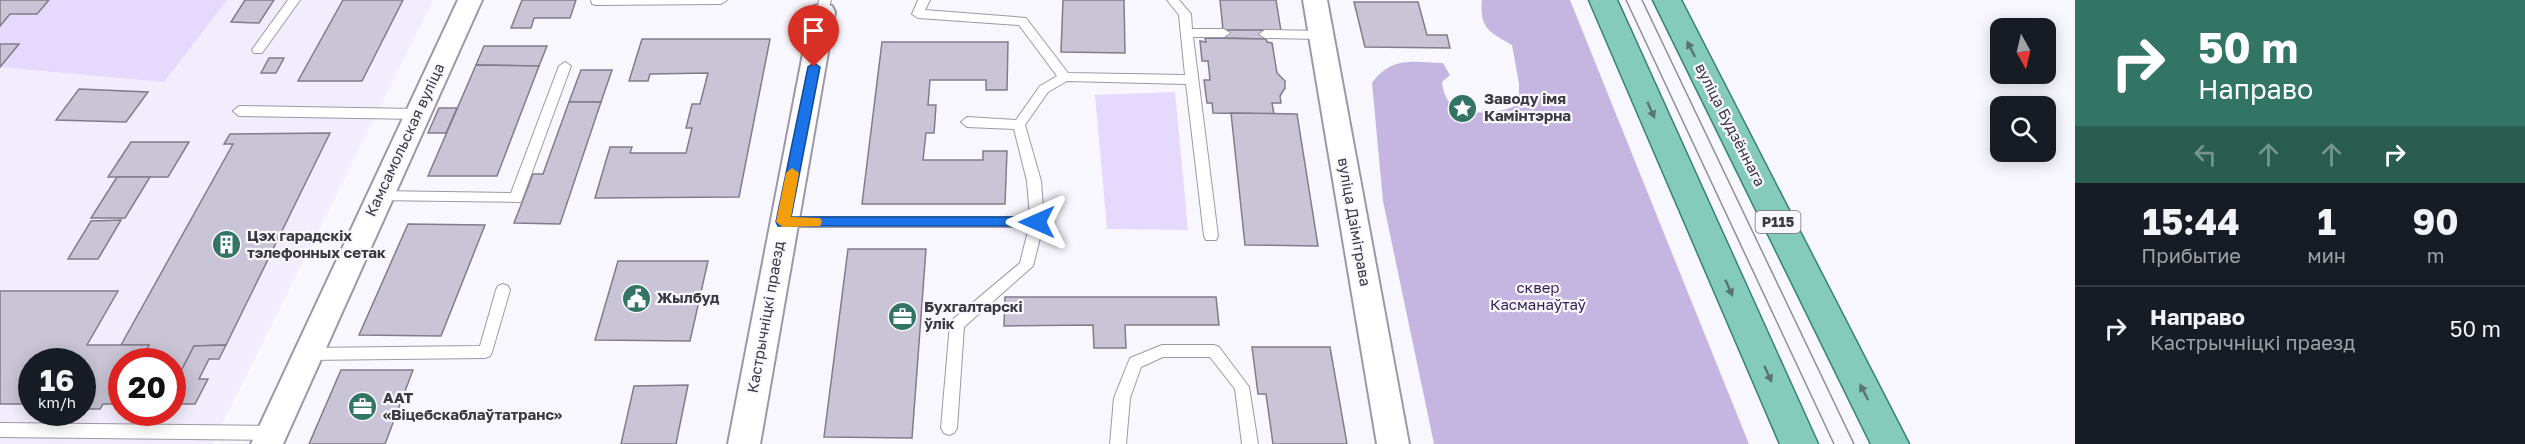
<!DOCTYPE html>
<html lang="ru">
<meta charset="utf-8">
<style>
body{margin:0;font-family:"Golos Text",sans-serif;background:#242831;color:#f1f3f6;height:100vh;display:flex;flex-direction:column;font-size:22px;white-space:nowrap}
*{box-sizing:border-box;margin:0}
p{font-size:20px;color:#9ea1a6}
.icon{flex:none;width:33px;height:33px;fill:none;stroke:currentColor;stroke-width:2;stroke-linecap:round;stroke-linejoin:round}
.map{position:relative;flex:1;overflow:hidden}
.drawer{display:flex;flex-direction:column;background:#171b24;width:450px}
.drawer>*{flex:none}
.banner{background:#337564;color:#fff;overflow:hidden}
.needle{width:39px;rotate:172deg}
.tools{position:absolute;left:1990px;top:18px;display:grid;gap:12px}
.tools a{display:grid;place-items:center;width:66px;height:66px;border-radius:12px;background:#171b24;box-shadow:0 3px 15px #0003;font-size:30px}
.speed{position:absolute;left:18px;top:348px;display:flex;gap:12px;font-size:30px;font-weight:700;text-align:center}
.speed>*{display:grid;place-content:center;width:78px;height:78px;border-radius:50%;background:#171b24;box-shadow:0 3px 15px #0003;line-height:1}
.speed small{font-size:15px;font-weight:400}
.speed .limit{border:9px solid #d22;background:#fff;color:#111}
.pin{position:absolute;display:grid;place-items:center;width:51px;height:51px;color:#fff;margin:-62px -26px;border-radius:50% 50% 50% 0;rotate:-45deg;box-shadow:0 0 6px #0007}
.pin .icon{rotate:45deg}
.me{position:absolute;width:66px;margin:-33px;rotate:270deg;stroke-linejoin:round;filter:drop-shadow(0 0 4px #0008)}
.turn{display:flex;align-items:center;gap:21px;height:126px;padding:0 24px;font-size:27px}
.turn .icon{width:78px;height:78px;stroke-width:2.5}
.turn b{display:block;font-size:42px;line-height:51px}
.lanes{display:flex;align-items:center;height:57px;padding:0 24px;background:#0003;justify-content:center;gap:30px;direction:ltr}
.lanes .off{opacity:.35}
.eta{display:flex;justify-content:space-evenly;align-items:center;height:102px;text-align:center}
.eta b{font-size:36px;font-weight:700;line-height:42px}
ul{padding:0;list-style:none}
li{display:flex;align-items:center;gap:18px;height:84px;padding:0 24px;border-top:2px solid #363941}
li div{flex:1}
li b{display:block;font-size:22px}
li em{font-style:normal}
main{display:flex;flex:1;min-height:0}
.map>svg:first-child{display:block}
.built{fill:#f1edfc;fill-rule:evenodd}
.green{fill:#e5d9fd}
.forest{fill:#c4b6e1}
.building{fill:#cac5d6;stroke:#817c8c;stroke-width:1.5}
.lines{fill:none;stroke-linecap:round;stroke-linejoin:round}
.lane-casing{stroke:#9d98a8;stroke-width:2}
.street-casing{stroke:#9d98a8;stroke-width:4}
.primary-casing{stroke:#368274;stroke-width:3}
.lane{fill:#fff;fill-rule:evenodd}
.street{fill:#fff;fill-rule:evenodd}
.primary{fill:#84cbbc;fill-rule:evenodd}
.tram{stroke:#918f96;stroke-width:1.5}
.oneway{fill:#597472}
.route{fill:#1a73e8;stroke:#114b97;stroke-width:1.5}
.slow{fill:#f59e0b}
.labels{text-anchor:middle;stroke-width:4.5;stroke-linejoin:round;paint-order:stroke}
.shield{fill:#f9f7fe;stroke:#75737a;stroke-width:1.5}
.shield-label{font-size:14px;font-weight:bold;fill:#3c3a41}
.poi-label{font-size:15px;font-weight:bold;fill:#3c3a41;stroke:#f9f7fe;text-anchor:start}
.street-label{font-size:15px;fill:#3c3a41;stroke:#f9f7fe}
.park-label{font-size:15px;fill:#341e52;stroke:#f9f7fe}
</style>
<main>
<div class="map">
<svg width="2075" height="444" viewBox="0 0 2075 444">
<rect width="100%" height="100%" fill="#f9f7fe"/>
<path class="built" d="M 0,0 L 433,0 L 212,444 L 0,444 ZM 32,362 L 82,362 L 82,412 L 32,412 ZM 122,362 L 172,362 L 172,412 L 122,412 Z"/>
<g class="green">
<path d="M 0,0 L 227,0 L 164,82 L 0,67 Z"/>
<path d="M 1175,92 L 1188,230 L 1107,229 L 1095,95 Z"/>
</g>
<path class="forest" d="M 1482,0 L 1570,0 L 1749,444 L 1434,444 L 1383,201 L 1372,83 C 1391,56 1413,62 1443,63 L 1450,75 L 1442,82 C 1443,90 1445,98 1451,104 C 1463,117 1506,114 1519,103 L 1519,84 L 1512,45 C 1490,33 1479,28 1482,0 Z"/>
<g class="building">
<path d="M 0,0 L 49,0 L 37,14 L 10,14 L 0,26 Z"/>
<path d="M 245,0 L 274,0 L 259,23 L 231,22 Z"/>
<path d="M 343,0 L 403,0 L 362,81 L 298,81 Z"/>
<path d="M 522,0 L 576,0 L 570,18 L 534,18 L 531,28 L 511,28 Z"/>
<path d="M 1063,0 L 1124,0 L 1125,53 L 1061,52 Z"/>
<path d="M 1220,0 L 1276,0 L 1281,31 L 1223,30 Z"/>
<path d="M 1354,2 L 1418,2 L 1427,35 L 1447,35 L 1450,48 L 1365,47 Z"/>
<path d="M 1223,30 L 1265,30 L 1266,39 L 1224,38 Z"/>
<path d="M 1205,38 L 1266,39 L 1267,42 L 1272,43 L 1277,73 L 1285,81 L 1285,88 L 1280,96 L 1281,103 L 1272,103 L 1274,114 L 1213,113 L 1212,103 L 1207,103 L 1204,80 L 1210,80 L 1209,70 L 1208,61 L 1202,61 L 1200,41 L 1206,42 Z"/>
<path d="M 642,39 L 770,39 L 739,197 L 595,198 L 610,147 L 632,147 L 630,153 L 686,153 L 692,128 L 686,128 L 692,104 L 700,104 L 708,73 L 650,74 L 648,81 L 629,81 Z"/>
<path d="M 882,42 L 1008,42 L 1007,90 L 986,90 L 986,80 L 930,80 L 928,105 L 936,105 L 935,120 L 934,133 L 926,133 L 923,160 L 983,160 L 983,151 L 1007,151 L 1005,204 L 862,204 Z"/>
<path d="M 0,44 L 19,44 L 0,67 Z"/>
<path d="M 484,46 L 547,46 L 539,66 L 476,65 Z"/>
<path d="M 269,58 L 284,58 L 276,73 L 261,73 Z"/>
<path d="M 476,65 L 539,66 L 497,176 L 428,176 Z"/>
<path d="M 581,70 L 612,70 L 601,102 L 569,102 Z"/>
<path d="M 79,89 L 148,92 L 126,122 L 56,120 Z"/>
<path d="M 569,102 L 601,102 L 560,224 L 514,223 L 533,174 L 543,174 Z"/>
<path d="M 439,108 L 457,108 L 446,133 L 428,133 Z"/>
<path d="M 1231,113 L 1297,114 L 1318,246 L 1245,245 Z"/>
<path d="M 330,133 L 226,345 L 194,346 L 178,377 L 172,377 L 172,362 L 140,362 L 149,345 L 121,345 L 233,144 L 224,144 L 230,134 Z"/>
<path d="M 131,142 L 189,142 L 168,177 L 108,177 Z"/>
<path d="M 117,177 L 150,177 L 125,218 L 91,218 Z"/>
<path d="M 121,220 L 98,259 L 68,259 L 91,221 Z"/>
<path d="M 408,224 L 485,225 L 441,336 L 359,335 Z"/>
<path d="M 848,249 L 926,249 L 912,438 L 824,437 Z"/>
<path d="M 618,261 L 708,261 L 690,341 L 595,340 Z"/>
<path d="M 0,291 L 118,291 L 87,345 L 149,345 L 140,362 L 122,362 L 122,404 L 103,404 L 100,409 L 82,409 L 82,362 L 32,362 L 32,404 L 0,404 Z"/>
<path d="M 1005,297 L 1216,297 L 1219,325 L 1125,325 L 1126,348 L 1094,348 L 1093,325 L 1004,326 Z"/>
<path d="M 226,345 L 219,359 L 209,359 L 199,379 L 208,379 L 195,404 L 172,404 L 172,377 L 178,377 L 194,346 Z"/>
<path d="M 1252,347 L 1330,347 L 1347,444 L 1273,444 L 1266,394 L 1258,394 Z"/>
<path d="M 341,370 L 413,370 L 385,444 L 309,444 Z"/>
<path d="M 688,385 L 676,444 L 621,444 L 634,386 Z"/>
</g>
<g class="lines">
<defs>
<g id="lane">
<path d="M 288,0 L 300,0 L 262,53 L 254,53 L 252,50 L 254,47 Z"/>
<path d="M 591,0 L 727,0 L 721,4 L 596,5 L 592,4 Z"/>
<path d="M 819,0 L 831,0 L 827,15 L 823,16 L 817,12 Z"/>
<path d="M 918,0 L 930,0 L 925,10 L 1026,18 L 1068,73 L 1185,75 L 1179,15 L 1167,0 L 1179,0 L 1191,14 L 1192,29 L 1224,29 L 1230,33 L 1224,37 L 1193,37 L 1218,236 L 1216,240 L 1206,240 L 1204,236 L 1186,84 L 1067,81 L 1048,92 L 1025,125 L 1041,181 L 1044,222 L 1033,266 L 964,327 L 957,428 L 954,433 L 949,435 L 944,433 L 941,428 L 950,324 L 952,320 L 1020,263 L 1029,227 L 783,227 L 778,226 L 776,222 L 778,218 L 783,217 L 1030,217 L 1027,181 L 1014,129 L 967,127 L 961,122 L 967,117 L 1016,120 L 1040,86 L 1057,76 L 1019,25 L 918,18 L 912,14 Z"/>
<path d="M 1265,30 L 1321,31 L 1327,35 L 1321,39 L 1265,38 L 1259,34 Z"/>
<path d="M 565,62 L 571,66 L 521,202 L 373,200 L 371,196 L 373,192 L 378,191 L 511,193 L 559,66 Z"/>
<path d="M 239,106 L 417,109 L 423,114 L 417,119 L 239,116 L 233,111 Z"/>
<path d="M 503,284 L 508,286 L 510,290 L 492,352 L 490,356 L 485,358 L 307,360 L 302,359 L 300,354 L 302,349 L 307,348 L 480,346 L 496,290 L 498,286 Z"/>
<path d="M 1162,345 L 1214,345 L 1219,347 L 1249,387 L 1258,444 L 1242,444 L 1235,389 L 1210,357 L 1163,357 L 1141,367 L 1130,398 L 1126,444 L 1110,444 L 1114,398 L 1130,358 Z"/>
<path d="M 0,423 L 272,426 L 277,428 L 280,433 L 277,438 L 272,440 L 0,437 Z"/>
</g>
<g id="street">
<path d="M 458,0 L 482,0 L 283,444 L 251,444 Z"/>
<path d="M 1303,0 L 1327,0 L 1409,444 L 1377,444 Z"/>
<path d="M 823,4 L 832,6 L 835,12 L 760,444 L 728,444 L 811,12 L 814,6 Z"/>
</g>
<g id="primary">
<path d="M 1589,0 L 1617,0 L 1818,444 L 1780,444 Z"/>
<path d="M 1653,0 L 1681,0 L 1909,444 L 1871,444 Z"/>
</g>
</defs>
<use href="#lane" class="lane-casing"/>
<use href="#street" class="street-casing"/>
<use href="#primary" class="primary-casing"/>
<use href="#lane" class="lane"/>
<use href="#street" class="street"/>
<use href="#primary" class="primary"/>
<g class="tram">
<path d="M 1626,0 L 1834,444"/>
<path d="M 1642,0 L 1854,444"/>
</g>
</g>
<defs><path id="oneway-solid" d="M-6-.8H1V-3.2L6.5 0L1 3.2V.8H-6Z" transform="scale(1.5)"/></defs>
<g class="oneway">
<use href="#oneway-solid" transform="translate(1691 49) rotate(-117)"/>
<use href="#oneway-solid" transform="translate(1651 110) rotate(66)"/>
<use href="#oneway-solid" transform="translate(1729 288) rotate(66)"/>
<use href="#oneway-solid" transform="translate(1768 374) rotate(66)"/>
<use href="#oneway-solid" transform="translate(1864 392) rotate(-117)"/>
</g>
<path class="route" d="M 814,63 L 820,67 L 791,217 L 1037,217 L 1044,222 L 1042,226 L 778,226 L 776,222 L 808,67 Z"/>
<path class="slow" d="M 792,168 L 799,173 L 791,217 L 820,218 L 822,222 L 820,226 L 783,227 L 776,222 L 786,173 Z"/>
<defs>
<symbol id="sight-disc" viewBox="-11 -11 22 22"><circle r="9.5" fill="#337564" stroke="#f9f7fe"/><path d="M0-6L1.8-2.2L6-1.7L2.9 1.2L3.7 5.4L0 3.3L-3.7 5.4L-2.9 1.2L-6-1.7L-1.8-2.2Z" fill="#fff"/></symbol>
<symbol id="building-disc" viewBox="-11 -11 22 22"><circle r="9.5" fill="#337564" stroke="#f9f7fe"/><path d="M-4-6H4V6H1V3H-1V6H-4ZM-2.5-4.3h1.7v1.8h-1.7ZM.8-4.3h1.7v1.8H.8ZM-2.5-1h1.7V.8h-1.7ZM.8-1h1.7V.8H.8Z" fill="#fff"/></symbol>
<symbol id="civic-disc" viewBox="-11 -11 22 22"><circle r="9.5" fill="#337564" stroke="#f9f7fe"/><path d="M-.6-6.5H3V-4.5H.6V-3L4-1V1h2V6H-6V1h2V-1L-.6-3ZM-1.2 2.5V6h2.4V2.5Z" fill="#fff"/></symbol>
<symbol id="office-disc" viewBox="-11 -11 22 22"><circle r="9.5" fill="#337564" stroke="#f9f7fe"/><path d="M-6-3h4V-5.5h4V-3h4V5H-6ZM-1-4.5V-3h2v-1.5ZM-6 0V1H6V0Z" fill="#fff"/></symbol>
</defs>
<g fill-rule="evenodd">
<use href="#sight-disc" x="1446" y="92" width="33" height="33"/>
<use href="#building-disc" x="210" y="228" width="33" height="33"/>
<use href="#civic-disc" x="620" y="282" width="33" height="33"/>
<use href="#office-disc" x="886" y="300" width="33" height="33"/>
<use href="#office-disc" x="346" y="390" width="33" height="33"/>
</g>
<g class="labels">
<rect class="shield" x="1755.5" y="211" width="45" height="22" rx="4.5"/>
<g class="shield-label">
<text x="1778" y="227">Р115</text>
</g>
<g class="poi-label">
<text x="1484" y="104">Заводу імя<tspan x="1484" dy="17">Камінтэрна</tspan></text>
<text x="247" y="241">Цэх гарадскіх<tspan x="247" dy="17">тэлефонных сетак</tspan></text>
<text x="657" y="303">Жылбуд</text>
<text x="924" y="312">Бухгалтарскі<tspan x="924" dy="17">ўлік</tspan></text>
<text x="383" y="403">ААТ<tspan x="383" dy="17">«Віцебскаблаўтатранс»</tspan></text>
</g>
<g class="street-label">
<text transform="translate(1730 125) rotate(63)" y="5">вуліца Будзённага</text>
<text transform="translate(405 140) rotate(-65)" y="5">Камсамольская вуліца</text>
<text transform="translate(1354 222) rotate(80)" y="5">вуліца Дзімітрава</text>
<text transform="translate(766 317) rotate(-80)" y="5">Кастрычніцкі праезд</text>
</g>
<g class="park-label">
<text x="1538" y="293">сквер<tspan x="1538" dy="17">Касманаўтаў</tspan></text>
</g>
</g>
</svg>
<div class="tools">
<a><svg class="needle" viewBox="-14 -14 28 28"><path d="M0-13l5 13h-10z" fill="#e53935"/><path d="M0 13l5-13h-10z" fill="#9ea1a6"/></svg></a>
<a><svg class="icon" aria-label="search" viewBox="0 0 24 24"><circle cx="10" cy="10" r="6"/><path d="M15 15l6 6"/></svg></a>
</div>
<div class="speed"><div>16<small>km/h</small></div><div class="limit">20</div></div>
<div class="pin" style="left:814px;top:67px;background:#d93025"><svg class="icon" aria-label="arrive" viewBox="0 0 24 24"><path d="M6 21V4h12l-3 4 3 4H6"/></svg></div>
<svg class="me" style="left:1037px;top:222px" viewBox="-20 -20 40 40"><path d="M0-17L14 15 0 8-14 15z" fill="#1a73e8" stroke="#fff" stroke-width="4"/></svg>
</div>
<section class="drawer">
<div class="banner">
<div class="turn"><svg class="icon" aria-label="right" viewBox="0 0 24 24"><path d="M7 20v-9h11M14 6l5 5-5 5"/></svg><div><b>50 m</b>Направо</div></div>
<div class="lanes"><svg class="icon off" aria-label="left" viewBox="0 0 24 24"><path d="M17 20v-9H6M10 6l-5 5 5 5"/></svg><svg class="icon off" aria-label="ahead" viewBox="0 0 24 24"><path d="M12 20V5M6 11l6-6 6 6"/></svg><svg class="icon off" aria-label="ahead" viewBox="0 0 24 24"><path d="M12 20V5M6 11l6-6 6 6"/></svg><svg class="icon" aria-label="right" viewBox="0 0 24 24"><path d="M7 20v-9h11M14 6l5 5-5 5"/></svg></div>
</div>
<div class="eta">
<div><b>15:44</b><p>Прибытие</p></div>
<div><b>1</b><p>мин</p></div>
<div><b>90</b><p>m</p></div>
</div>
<ul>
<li><svg class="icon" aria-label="right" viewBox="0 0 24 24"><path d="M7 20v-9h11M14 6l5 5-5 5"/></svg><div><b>Направо</b><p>Кастрычніцкі праезд</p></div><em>50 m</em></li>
</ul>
</section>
</main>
